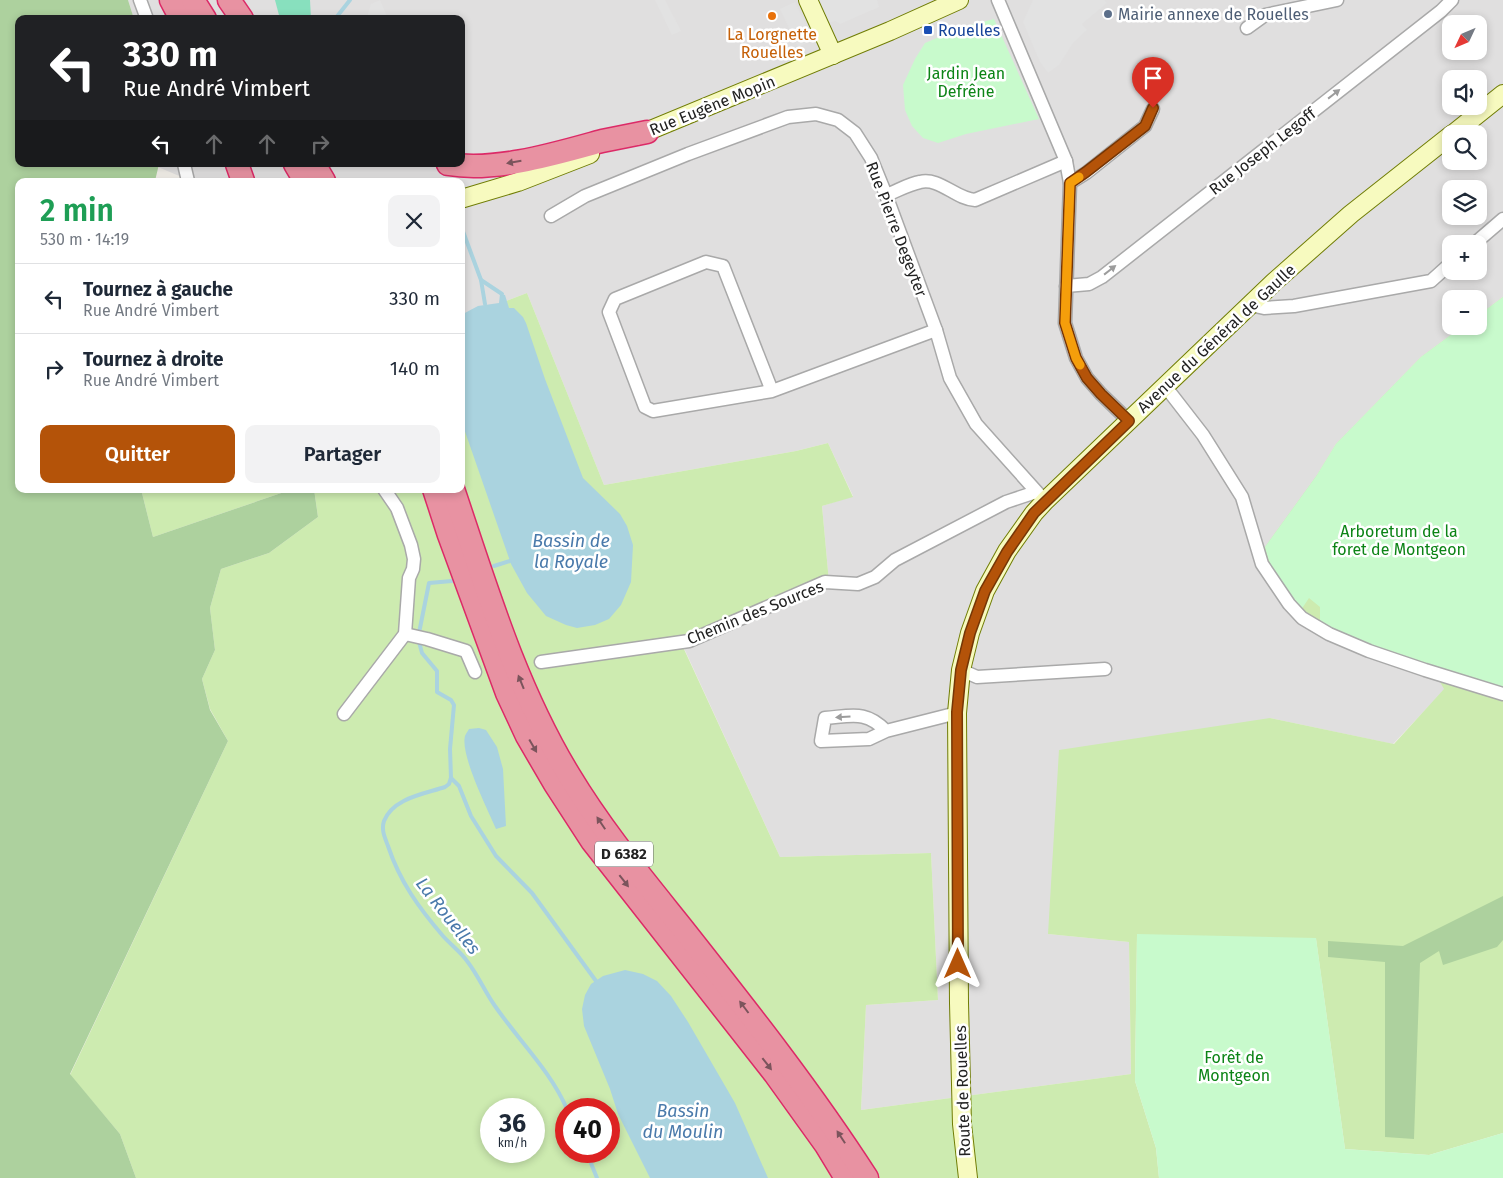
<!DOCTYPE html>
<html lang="fr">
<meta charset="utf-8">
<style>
body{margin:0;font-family:"Fira Sans",sans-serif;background:#f2f2f3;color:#1f2937;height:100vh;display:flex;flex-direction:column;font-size:19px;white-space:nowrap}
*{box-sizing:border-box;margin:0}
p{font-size:16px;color:#747a83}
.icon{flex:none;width:28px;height:28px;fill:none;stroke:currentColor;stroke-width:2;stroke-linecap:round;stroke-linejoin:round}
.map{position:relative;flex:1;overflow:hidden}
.drawer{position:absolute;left:15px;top:178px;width:450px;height:315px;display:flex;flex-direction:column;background:#fff;border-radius:10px;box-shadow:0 2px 8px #0003}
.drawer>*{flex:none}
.guide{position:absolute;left:15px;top:15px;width:450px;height:152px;border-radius:10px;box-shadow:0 2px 8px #0003;background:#202124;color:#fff;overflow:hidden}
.needle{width:32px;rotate:226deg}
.fabs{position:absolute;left:1442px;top:15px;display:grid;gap:10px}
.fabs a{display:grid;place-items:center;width:45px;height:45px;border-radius:10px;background:#fff;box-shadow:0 2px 8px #0003;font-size:25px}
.speed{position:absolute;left:480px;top:1098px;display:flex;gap:10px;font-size:25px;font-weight:700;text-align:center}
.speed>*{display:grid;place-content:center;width:65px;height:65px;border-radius:50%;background:#fff;box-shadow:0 2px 8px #0003;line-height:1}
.speed small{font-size:12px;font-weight:400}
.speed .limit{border:8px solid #d22;background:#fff;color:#111}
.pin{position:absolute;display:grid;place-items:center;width:42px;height:42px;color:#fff;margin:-51px -21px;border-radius:50% 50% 50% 0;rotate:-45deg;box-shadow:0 0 5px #0007}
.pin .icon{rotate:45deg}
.me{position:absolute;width:55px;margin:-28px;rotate:0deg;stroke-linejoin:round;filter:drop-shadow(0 0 4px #0008)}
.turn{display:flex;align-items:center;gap:18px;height:105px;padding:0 25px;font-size:22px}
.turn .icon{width:65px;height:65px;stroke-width:2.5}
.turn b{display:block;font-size:35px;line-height:42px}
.lanes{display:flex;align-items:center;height:48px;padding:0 25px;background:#0003;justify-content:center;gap:25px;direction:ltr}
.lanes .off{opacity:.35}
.round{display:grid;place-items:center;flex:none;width:52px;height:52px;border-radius:10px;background:#f2f2f3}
.head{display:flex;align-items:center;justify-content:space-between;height:85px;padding:0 25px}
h1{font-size:30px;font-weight:600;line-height:38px;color:#1e9e55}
.cta{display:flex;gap:10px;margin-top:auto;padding:10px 25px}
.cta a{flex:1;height:58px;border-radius:10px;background:#b45309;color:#fff;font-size:20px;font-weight:600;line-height:58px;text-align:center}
.cta a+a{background:#f2f2f3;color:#1f2937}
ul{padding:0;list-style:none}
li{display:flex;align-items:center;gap:15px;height:70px;padding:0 25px;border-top:1px solid #e0e1e3}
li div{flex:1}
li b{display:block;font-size:19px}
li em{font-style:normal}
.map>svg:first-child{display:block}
.residential{fill:#e0dfdf;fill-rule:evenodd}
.grass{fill:#cdebb0;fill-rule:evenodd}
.forest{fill:#add19e}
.park{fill:#c8facc}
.pitch{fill:#88e0be}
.parking{fill:#e2e2e2}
.water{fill:#aad3df}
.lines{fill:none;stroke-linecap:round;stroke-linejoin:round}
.stream{stroke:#aad3df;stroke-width:4}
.street-casing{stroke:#a9a9a9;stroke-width:15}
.secondary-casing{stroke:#707d05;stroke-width:20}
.highway-casing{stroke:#dc2a67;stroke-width:25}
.street{stroke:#fff;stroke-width:12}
.secondary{stroke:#f7fabf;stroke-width:18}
.highway{stroke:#e892a2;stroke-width:22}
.oneway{fill:#9c9c9c}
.oneway2{fill:#7b545c}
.route-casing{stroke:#753606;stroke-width:12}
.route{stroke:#b45309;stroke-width:9}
.slow{stroke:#f59e0b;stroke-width:9}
.service-dot{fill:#5c6f8a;stroke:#fff;stroke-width:2}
.food-dot{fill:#e8710a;stroke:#fff;stroke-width:2}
.transit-dot{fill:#1a4fb4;stroke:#fff;stroke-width:2}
.labels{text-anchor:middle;stroke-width:5;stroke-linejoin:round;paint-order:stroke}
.shield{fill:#fff;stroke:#646464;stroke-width:1}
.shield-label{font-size:15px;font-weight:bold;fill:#222}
.service-label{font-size:16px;fill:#4e5e75;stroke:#fff;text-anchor:start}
.transit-label{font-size:16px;fill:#164399;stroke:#fff;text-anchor:start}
.food-label{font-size:16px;fill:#c56008;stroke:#fff}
.park-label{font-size:16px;fill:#0c8416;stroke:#fff}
.street-label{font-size:16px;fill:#222;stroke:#fff}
.water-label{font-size:18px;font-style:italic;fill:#4a7aab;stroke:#fff}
</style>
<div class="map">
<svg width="1503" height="1178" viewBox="0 0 1503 1178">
<rect width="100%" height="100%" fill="#f2efe9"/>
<path class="residential" d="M 128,0 L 1503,0 L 1503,297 L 1479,315 L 1479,299 L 1451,299 L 1451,326 L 1463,326 L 1421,357 L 1336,444 L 1317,475 L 1445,689 L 1393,744 L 1270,718 L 1048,934 L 1129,942 L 1131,1074 L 861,1110 L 866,1005 L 938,1000 L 931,853 L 780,857 L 683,646 L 829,582 L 822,506 L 853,496 L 828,443 L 796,451 L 604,485 L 527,293 L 461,318 L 461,181 L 191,181 L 158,167 L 159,164 L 461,164 L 461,19 L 134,19 ZM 1451,24 L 1479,24 L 1479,51 L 1451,51 ZM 1451,79 L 1479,79 L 1479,106 L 1451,106 ZM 1451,134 L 1479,134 L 1479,161 L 1451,161 ZM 1451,189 L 1479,189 L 1479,216 L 1451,216 ZM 1451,244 L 1479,244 L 1479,271 L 1451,271 Z"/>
<g class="grass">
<path d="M 527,293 L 604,485 L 796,451 L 828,443 L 853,497 L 822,506 L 829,582 L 683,647 L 780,857 L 931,853 L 938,1000 L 866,1005 L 861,1110 L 1131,1074 L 1129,942 L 1048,934 L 1059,750 L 1270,718 L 1394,744 L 1444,689 L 1439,680 L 1354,652 L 1308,626 L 1258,567 L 1265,547 L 1317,475 L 1336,444 L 1421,357 L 1463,326 L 1479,326 L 1479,315 L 1503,297 L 1503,1133 L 1429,1155 L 1345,1149 L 1316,939 L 1137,935 L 1135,1081 L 1156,1148 L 1159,1178 L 136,1178 L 120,1134 L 70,1075 L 228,741 L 210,709 L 202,679 L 215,650 L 210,608 L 221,569 L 269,553 L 318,517 L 314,489 L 461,489 L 461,318 ZM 491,1109 L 534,1109 L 534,1151 L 491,1151 ZM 566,1109 L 609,1109 L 609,1151 L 566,1151 Z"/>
<path d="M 141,489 L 293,489 L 153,537 Z"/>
</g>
<g class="forest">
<path d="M 0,0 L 128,0 L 134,19 L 19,19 L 19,164 L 159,164 L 155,181 L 19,181 L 19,489 L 141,489 L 153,537 L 293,489 L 314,489 L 318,517 L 269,553 L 221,569 L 210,608 L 215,650 L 202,679 L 210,710 L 228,741 L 70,1074 L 120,1134 L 136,1178 L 0,1178 Z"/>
<path d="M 1503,896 L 1503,940 L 1497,947 L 1443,965 L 1439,951 L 1420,963 L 1414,1139 L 1385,1137 L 1385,962 L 1328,957 L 1328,941 L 1403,946 Z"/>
</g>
<g class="park">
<path d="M 994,19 L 1039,119 L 966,134 L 938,143 L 923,138 L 912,126 L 905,110 L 903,85 L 915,59 L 925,43 L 963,27 Z"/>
<path d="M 1503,297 L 1503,690 L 1369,645 L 1320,622 L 1320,607 L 1309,598 L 1301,610 C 1285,590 1270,572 1265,547 L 1317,475 L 1336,444 L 1421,357 L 1463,326 L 1479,326 L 1479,315 Z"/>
<path d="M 1137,934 L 1316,938 L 1345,1149 L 1429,1155 L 1503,1133 L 1503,1178 L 1159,1178 L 1156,1148 L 1135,1081 Z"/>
</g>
<path class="pitch" d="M 275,0 L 310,0 L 311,19 L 280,19 Z"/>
<g class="parking">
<path d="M 380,0 L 388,19 L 361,19 L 367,17 L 371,4 Z"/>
<path d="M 655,0 L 665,0 L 681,31 L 672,35 Z"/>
<path d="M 817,0 L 877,0 L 879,7 L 840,24 L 835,21 L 828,23 Z"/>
<path d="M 1033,0 L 1104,0 L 1107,3 L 1082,24 L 1087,30 L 1073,43 L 1059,65 L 1048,73 L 1040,62 L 1023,22 Z"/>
<path d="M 795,2 L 813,40 L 798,47 L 780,9 Z"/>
</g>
<g class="water">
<path d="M 500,294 L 505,295 L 509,308 L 514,308 L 523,317 L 526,323 L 545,379 L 583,478 L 620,514 L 627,526 L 633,545 L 631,582 L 621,605 L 609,619 L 595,625 L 577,628 L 566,625 L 546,616 L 527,593 L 511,564 L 461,420 L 461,315 L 478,306 L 499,303 Z"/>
<path d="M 479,728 L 486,730 L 497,747 L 503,769 L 506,826 L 496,829 C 488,810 460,755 465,736 C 466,733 468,731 469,729 Z"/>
<path d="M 625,970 L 643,974 L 657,981 L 671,996 L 688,1022 L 735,1103 L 768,1178 L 650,1178 L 618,1114 L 610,1089 L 584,1026 L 582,1009 L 585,995 L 591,984 L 603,976 Z"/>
</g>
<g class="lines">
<g class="stream">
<path d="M 335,19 L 350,0"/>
<path d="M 461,226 L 481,280 L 485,304"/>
<path d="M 481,280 L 502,294"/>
<path d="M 494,566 L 510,561"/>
<path d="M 452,581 L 429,583 L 418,638 L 422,653 L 437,671 L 437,692 L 451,700 L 454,705 L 450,749 L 451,778 L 449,784 L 445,787 C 424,794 393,798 384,821 C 381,830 385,838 388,846 C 400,882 419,908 443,936 C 451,945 461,952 467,961 C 478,975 485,992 495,1006 C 519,1041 550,1070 567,1109"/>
<path d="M 451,778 L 459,786 L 471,816 L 496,856 L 532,893 L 596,981"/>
<path d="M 586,1151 L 597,1178"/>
</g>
<defs>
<g id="street">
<path d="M 140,0 L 147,19"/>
<path d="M 998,0 L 1066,161 L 1070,183 L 1065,323 L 1076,358 L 1087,378 L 1101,394 L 1129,421"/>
<path d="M 1247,28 L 1265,15 L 1337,0"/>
<path d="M 184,164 L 188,181"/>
<path d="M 1070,183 L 1086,173 L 1145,126 L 1153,109"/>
<path d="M 886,195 C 897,191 909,184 920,182 C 939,177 956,199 975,200 L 1066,161"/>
<path d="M 551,216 L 585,196 L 688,154 L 788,117 L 816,114 L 838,120 L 855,133 L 871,158 L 886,195 L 936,330 L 950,378 L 976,424 L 1045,501"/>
<path d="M 1474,244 L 1503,219"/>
<path d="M 1066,286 L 1089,284 L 1102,277 L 1441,11 L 1452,0"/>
<path d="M 1250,305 L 1264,308 L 1294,306 L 1431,281 L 1451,263"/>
<path d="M 1165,386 L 1203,435 L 1242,497 L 1262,564 L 1289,604 L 1302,618 L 1329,634 L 1369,651 L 1425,670 L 1503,694"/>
<path d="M 772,391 L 723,266 L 706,262 L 615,299 L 609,312 L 645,407 L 653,411 L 772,391 L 936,330"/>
<path d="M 405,634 L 427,639 L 466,651 L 475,672"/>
<path d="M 541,662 L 689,641 L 825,582 L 858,584 L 875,577 L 895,560 L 1006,502 L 1036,492"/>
<path d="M 961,670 L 977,677 L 1105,669"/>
<path d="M 344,714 L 405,634 L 409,578 L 413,569 L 414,559 L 411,545 L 397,508 L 384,489"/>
<path d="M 886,731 C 866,710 852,716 825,718 L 821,741 L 869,739 L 886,731 L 957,713"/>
</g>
<g id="secondary">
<path d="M 808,0 L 833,55"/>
<path d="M 1453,134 L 1503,94"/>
<path d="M 636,136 L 890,31 L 959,0"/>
<path d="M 461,199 L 518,182 L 590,154"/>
<path d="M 968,1178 L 962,1124 L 959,1003 L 957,713 L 961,670 L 970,633 L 985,591 L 1007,551 L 1034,513 L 1045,501 L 1274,282 L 1351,214 L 1451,135"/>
</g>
<g id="highway">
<path d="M 171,0 L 181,19"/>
<path d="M 193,0 L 205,19"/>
<path d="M 229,0 L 242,19"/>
<path d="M 237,164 L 243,181"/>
<path d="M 295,164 L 305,181"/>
<path d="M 314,164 L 324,181"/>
<path d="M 448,164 C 496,172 555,154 602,141 C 617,138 632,135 647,132"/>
<path d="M 434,489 L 449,535 L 507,693 L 527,736 L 555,784 L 592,841 L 775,1074 L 826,1145 L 846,1178"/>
<path d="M 453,489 C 486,587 515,686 569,775 C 602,830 643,879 683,929 C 747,1010 811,1091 867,1178"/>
</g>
</defs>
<use href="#street" class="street-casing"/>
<use href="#secondary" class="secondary-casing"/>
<use href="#highway" class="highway-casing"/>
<use href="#street" class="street"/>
<use href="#secondary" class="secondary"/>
<use href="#highway" class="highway"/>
</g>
<defs><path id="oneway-solid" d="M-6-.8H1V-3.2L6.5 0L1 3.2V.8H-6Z" transform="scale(1.25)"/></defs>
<g class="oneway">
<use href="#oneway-solid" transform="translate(1334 94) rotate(-38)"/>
<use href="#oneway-solid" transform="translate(1110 270) rotate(-38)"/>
<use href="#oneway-solid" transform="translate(843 717) rotate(176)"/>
</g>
<g class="oneway2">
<use href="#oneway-solid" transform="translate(514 162) rotate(170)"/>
<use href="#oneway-solid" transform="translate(521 682) rotate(-112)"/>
<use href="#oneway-solid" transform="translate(533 746) rotate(60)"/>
<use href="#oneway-solid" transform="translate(601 823) rotate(-124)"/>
<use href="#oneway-solid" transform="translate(624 881) rotate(52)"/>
<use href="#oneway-solid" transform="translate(744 1007) rotate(-127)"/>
<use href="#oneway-solid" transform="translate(767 1064) rotate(52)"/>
<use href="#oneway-solid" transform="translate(841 1137) rotate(-123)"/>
</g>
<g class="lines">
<defs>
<path id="route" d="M 958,964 L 957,712 L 961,670 L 970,633 L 985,591 L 1007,552 L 1034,513 L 1129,421 L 1101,394 L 1087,378 L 1076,358 L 1065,323 L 1070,183 L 1086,172 L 1145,126 L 1153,108"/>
</defs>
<use href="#route" class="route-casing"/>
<use href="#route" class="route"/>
<path class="slow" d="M 1079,177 L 1070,183 L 1065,323 L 1076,358 L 1080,365"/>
</g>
<circle class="service-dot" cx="1108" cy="14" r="5"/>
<circle class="food-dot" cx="772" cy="16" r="5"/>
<rect class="transit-dot" x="923" y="25" width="10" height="10" rx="2.5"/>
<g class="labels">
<rect class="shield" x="595" y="841.5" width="58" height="25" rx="4"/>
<g class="shield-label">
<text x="624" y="859">D 6382</text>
</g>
<g class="service-label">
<text x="1118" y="20">Mairie annexe de Rouelles</text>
</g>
<g class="transit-label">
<text x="938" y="36">Rouelles</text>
</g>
<g class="food-label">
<text x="772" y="40">La Lorgnette<tspan x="772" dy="18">Rouelles</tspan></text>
</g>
<g class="park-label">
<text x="966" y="79">Jardin Jean<tspan x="966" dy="18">Defrêne</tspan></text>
<text x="1399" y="537">Arboretum de la<tspan x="1399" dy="18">foret de Montgeon</tspan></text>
<text x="1234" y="1063">Forêt de<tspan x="1234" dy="18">Montgeon</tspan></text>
</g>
<g class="street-label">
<text transform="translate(712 105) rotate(-22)" y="6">Rue Eugène Mopin</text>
<text transform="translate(1262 151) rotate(-38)" y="6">Rue Joseph Legoff</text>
<text transform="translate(897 229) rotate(69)" y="6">Rue Pierre Degeyter</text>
<text transform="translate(1216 338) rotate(-43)" y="6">Avenue du Général de Gaulle</text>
<text transform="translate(755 612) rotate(-22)" y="6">Chemin des Sources</text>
<text transform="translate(962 1091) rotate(-92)" y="6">Route de Rouelles</text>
</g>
<g class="water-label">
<text x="571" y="547">Bassin de<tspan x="571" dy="21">la Royale</tspan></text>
<text transform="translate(448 916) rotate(52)" y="6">La Rouelles</text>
<text x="683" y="1117">Bassin<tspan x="683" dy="21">du Moulin</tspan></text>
</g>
</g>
</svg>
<div class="fabs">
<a><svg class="needle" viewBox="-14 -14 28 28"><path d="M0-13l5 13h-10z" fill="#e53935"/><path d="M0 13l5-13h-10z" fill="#747a83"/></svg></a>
<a><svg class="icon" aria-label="sound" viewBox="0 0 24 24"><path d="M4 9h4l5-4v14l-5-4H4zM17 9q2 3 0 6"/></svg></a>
<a><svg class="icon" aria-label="search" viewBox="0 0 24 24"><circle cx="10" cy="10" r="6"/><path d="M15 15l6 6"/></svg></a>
<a><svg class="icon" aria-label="layers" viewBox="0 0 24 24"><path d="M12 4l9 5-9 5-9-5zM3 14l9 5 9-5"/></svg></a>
<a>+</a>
<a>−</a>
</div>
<div class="speed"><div>36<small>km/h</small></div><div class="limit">40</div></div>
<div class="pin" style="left:1153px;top:108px;background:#d93025"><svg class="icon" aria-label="arrive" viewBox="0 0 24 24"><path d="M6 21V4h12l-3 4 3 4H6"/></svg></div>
<svg class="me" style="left:958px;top:964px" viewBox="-20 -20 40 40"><path d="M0-17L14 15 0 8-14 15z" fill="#b45309" stroke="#fff" stroke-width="4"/></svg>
<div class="guide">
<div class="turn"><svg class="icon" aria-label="left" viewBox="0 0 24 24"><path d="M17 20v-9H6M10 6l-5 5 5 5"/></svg><div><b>330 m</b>Rue André Vimbert</div></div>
<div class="lanes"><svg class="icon" aria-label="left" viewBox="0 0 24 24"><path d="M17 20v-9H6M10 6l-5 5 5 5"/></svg><svg class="icon off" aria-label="ahead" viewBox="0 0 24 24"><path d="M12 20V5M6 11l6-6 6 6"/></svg><svg class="icon off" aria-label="ahead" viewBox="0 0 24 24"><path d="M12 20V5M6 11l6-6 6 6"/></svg><svg class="icon off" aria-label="right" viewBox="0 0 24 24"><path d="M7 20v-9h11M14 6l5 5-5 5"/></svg></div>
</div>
<section class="drawer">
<div class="head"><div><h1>2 min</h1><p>530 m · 14:19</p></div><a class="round"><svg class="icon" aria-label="close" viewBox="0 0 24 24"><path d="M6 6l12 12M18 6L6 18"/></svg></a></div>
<ul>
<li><svg class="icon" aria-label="left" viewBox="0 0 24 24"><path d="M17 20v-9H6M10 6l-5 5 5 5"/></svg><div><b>Tournez à gauche</b><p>Rue André Vimbert</p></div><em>330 m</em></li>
<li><svg class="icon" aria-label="right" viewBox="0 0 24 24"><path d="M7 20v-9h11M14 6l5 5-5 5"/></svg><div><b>Tournez à droite</b><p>Rue André Vimbert</p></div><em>140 m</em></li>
</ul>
<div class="cta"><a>Quitter</a><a>Partager</a></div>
</section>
</div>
